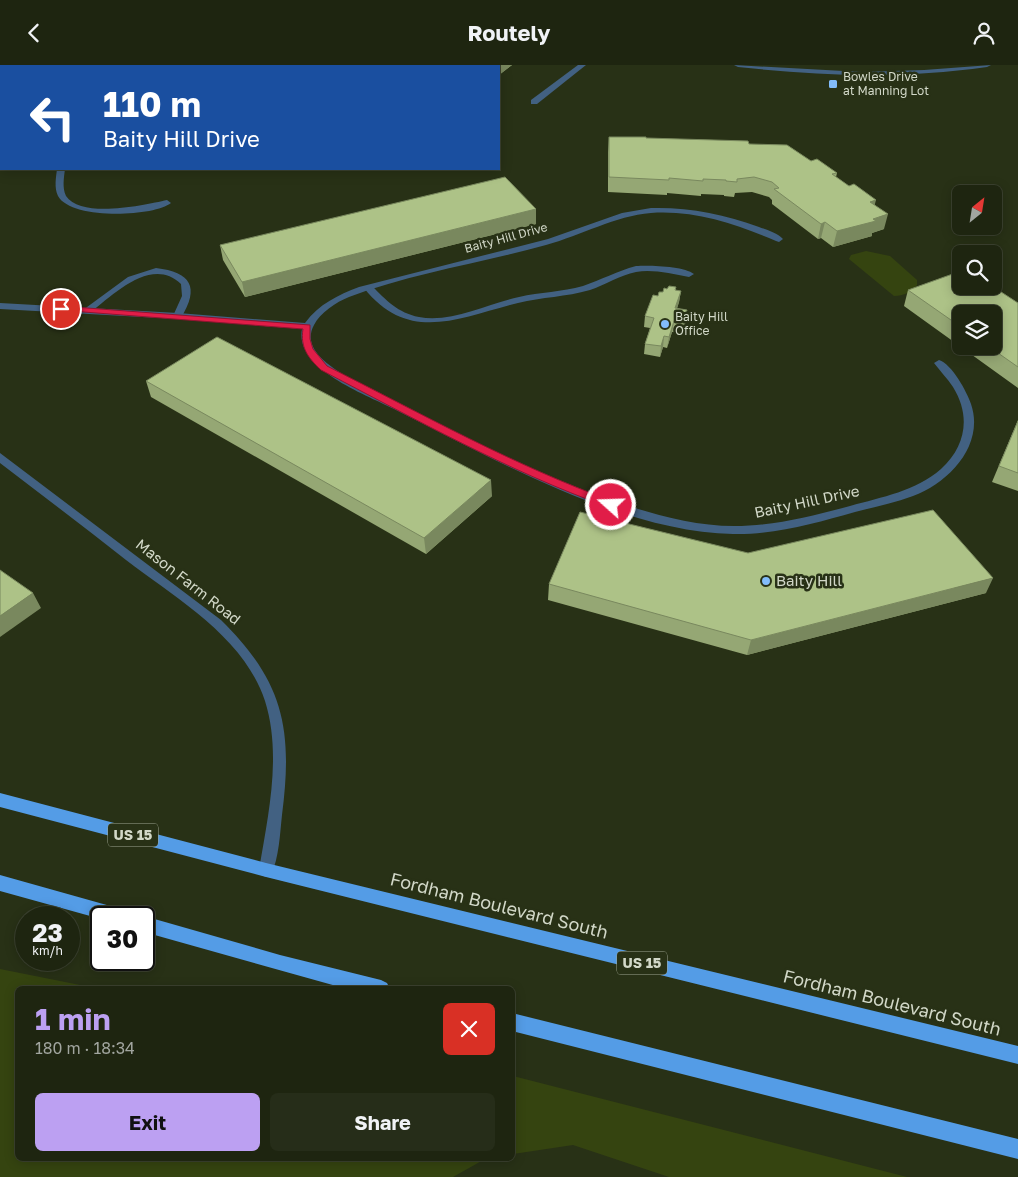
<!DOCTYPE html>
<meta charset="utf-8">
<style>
body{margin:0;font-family:"Golos Text",sans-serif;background:#262d19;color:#f1f3f6;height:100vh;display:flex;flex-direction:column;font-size:19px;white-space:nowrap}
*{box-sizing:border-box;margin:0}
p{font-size:16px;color:#a1a59f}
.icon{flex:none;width:28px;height:28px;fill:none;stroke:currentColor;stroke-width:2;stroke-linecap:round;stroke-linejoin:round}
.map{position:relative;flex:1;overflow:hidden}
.side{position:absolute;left:15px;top:921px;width:500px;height:175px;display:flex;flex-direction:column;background:#1e2510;border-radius:8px;box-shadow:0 2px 12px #0003,0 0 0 1px #3c4230}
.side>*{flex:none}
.guide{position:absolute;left:0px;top:0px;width:500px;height:105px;box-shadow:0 2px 12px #0003,0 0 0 1px #3c4230;background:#1a4fa0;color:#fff;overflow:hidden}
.needle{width:32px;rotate:30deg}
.buttons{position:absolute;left:952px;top:120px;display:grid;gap:10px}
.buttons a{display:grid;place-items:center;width:50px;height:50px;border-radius:8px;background:#1e2510;box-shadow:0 2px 12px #0003,0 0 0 1px #3c4230;font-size:25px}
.speed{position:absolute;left:15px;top:841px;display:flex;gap:10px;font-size:25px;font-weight:700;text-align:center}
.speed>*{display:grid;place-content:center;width:65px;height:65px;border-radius:50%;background:#1e2510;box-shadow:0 2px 12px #0003,0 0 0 1px #3c4230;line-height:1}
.speed small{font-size:12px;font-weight:400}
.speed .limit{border:2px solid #111;border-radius:8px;background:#fff;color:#111}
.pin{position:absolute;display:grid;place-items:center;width:42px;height:42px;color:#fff;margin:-21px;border:2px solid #fff;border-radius:50%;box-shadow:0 1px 5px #0007}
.me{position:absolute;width:55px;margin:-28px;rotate:290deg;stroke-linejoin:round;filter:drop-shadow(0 0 4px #0008)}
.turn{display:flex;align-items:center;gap:18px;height:105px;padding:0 20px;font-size:22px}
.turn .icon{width:65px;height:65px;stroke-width:2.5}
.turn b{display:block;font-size:35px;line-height:42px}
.round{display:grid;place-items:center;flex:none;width:52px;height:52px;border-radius:8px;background:#262d19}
.overview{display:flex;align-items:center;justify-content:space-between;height:85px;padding:0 20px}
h1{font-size:30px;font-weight:700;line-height:38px;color:#bca0f2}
.primary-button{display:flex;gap:10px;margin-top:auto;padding:10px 20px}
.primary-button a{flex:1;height:58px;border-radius:8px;background:#bca0f2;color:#111;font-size:20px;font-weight:700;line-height:58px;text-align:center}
.primary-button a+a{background:#262d19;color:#f1f3f6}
header{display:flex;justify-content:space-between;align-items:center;height:65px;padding:0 20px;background:#1e2510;font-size:22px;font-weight:700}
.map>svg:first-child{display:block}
.green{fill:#354410}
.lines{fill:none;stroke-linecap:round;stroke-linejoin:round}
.service{fill:#426182;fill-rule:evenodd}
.minor{fill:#426182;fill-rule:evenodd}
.trunk{fill:#549ce6;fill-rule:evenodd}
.wall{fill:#95a774;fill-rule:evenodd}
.shaded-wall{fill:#79885e}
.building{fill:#adc287;stroke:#79885e}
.route{fill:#e11d48;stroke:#92132f}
.poi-dot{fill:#82bcfa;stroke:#283116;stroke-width:2}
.labels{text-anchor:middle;stroke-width:5;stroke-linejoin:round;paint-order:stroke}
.far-poi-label{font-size:12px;fill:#d2d8c8;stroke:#283116;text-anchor:start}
.far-street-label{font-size:12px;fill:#d2d8c8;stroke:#283116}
.shield{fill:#283116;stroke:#9fa693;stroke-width:1}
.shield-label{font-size:14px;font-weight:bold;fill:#d2d8c8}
.street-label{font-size:15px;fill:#d2d8c8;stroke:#283116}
.poi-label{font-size:15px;fill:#d2d8c8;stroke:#283116;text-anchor:start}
.near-street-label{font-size:18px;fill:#d2d8c8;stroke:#283116}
</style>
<header><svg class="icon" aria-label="back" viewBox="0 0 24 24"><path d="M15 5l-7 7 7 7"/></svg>Routely<svg class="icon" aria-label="person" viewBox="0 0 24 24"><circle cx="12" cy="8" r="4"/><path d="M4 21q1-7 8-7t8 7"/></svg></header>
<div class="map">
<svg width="1018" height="1112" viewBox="0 0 1018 1112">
<rect width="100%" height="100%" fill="#283116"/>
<g class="green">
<path d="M 866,186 L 890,191 L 917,215 L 917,220 C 913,227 903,231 894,231 L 849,194 L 851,190 Z"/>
<path d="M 0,904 L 100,924 L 18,924 L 18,1094 L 485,1094 L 453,1112 L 0,1112 Z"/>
<path d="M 512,1011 L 513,1011 L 907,1112 L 669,1112 L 573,1080 L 513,1089 Z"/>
</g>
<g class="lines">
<g class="service">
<path d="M 578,0 L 586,0 L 537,39 L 531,39 L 531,35 Z"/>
<path d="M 57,104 L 65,104 C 64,112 62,123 66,131 C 81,154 145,140 167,135 L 171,138 C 153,152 71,155 58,131 C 54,123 56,112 57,104 Z"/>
<path d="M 636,201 C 649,200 684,201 694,209 L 689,212 C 672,209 653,204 636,207 C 620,210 605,220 590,225 C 566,232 542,232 518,238 C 461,252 409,280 364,223 L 369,220 L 372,221 C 386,235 398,248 419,252 C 452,258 487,239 519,232 C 540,227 562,227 583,221 C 601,215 617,206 636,201 Z"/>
<path d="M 156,203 C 191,207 200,222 181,253 L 178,254 L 173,251 L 182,231 L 181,219 C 152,191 114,229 91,247 L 88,248 L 83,245 L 128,212 Z"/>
</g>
<g class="minor">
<path d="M 734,0 L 862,7 L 924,5 L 991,0 L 987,2 C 903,14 822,11 738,2 Z"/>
<path d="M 651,143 C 688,142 724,149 759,162 C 767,165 777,168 783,174 L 779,177 L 776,176 C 736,159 695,145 651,148 C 615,151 582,170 546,180 C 481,198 412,208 349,232 C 336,237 320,248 314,260 C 301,284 330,301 347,312 C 436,356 524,406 619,438 C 656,450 695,461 734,461 C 774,461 813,451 850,441 C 882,432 916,426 941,404 C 966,381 971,351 953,322 C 947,313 940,306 934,298 L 939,295 C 952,299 967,327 971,339 C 985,380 949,418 913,431 C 894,438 874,442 855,447 C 816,458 774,470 733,469 C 622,467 494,394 396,345 C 367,330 294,304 302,264 L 178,254 L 0,244 L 0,238 L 178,248 L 305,258 C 319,239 338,230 359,222 L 548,174 L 622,148 Z"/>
<path d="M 0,388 L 221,555 C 284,617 293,664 282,750 C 280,768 279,793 271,810 L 266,812 L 261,810 L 259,805 C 268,751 282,690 265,636 C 244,572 177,534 126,495 C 84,462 42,430 0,398 Z"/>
</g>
<g class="trunk">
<path d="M 0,728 L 266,798 L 1018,981 L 1018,999 L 266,812 L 0,742 Z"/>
<path d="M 0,810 L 121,844 L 127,846 L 129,852 L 101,852 L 101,854 L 0,826 Z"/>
<path d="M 144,851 L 280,890 L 381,915 L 387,918 L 390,924 L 347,924 L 144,867 L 144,852 L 140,852 Z"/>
<path d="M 512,948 L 1018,1074 L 1018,1094 L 512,966 Z"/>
</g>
</g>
<g class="wall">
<path d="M 0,0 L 321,0 L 319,1 L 1,1 L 1,17 L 0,17 Z"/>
<path d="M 400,0 L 512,0 L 499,10 L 499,1 L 405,1 Z"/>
<path d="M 609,72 L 646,73 L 749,79 L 811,96 L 837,108 L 836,112 L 875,140 L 884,164 L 872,168 L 872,171 L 833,182 L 821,173 L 818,174 L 772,139 L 772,135 L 769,132 L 752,127 L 735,128 L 734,132 L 724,131 L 724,130 L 701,129 L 701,131 L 667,128 L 667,130 L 608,127 L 608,87 Z"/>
<path d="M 536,144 L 536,159 L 245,232 L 223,195 L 220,180 Z"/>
<path d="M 676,222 L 676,226 L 681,226 L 679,237 L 677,243 L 686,256 L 682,268 L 672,267 L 667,283 L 663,282 L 660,292 L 644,289 L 645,279 L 650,263 L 644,262 L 645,251 L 658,231 L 667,224 Z"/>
<path d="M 908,225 L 1018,238 L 1018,323 L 904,241 ZM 961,249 L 994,281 L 961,281 Z"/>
<path d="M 146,316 L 492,431 L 426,489 L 151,332 Z"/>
<path d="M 1018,355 L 1018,426 L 992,417 Z"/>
<path d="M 748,488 L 986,528 L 747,590 L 548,535 L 549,519 Z"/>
</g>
<g class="shaded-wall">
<path d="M 44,0 L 122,0 L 122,1 L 30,1 Z"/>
<path d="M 137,0 L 165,0 L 163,1 L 137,1 Z"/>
<path d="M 290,0 L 321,0 L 319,1 L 288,1 Z"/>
<path d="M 493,0 L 512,0 L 499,10 L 499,1 L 491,1 Z"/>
<path d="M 876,135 L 872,150 L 870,137 Z"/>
<path d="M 536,144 L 536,159 L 245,232 L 242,217 Z"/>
<path d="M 888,149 L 884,164 L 872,168 L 872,171 L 833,182 L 837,166 Z"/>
<path d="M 825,157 L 821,173 L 818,174 L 821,159 Z"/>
<path d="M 681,226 L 679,237 L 674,254 L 675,243 Z"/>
<path d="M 687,245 L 686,256 L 682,268 L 683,258 Z"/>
<path d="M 674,256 L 672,267 L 667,283 L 669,272 Z"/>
<path d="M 664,271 L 663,282 L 660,292 L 661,281 Z"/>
<path d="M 491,415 L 492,431 L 426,489 L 424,473 Z"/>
<path d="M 993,513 L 986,528 L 747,590 L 751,575 Z"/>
<path d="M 33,528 L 41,543 L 0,572 L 0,551 Z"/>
</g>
<g class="building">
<path d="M 0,0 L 44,0 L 30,1 L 1,1 Z"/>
<path d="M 148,0 L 290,0 L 288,1 L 146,1 Z"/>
<path d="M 454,0 L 493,0 L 491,1 L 459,1 Z"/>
<path d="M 609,72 L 646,72 L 646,73 L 748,76 L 749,79 L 787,80 L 811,96 L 817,94 L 837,108 L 832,109 L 849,121 L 854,119 L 876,135 L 870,137 L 888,149 L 873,154 L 876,156 L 837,166 L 825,157 L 821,159 L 774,124 L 779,123 L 772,117 L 754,112 L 737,114 L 737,117 L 726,116 L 726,115 L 703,114 L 703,116 L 669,113 L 669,115 L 609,112 Z"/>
<path d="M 505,112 L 536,144 L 242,217 L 220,180 Z"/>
<path d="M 961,206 L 961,221 L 992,221 L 1018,238 L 1018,302 L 988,281 L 994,281 L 994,249 L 961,249 L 961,262 L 908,225 Z"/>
<path d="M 669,221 L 676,222 L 675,225 L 681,226 L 675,243 L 687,245 L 683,258 L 674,256 L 669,272 L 664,271 L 661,281 L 645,279 L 654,253 L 645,251 L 653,230 L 658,231 L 659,227 L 663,227 L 664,223 L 667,224 Z"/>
<path d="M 217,272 L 491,415 L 424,473 L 146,316 Z"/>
<path d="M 1018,356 L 1018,408 L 999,401 Z"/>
<path d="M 933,445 L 993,513 L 751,575 L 549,519 L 580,447 L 748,488 Z"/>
<path d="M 0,505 L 33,528 L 0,551 Z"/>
</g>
<path class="route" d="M 61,241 L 310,260 L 310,274 L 313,284 L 327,301 C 422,349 515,401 615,437 L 616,440 L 611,443 L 608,442 C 508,406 415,354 321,305 C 308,293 300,282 303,264 L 58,245 L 56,244 Z"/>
<g class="poi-dot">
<rect x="828" y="14" width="10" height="10" rx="2.5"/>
<circle cx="665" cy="259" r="5"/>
<circle cx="766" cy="516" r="5"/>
</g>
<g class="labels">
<g class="far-poi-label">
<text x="843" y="16">Bowles Drive<tspan x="843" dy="14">at Manning Lot</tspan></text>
<text x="675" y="256">Baity Hill<tspan x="675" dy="14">Office</tspan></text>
</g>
<g class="far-street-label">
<text transform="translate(506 173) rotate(-15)" y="4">Baity Hill Drive</text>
</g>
<g class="shield">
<rect x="108" y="758.5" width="50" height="23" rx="4"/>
<rect x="617" y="886.5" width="50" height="23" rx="4"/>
</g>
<g class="shield-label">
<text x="133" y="775">US 15</text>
<text x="642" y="903">US 15</text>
</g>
<g class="street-label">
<text transform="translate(807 437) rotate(-12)" y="5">Baity Hill Drive</text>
<text transform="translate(188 517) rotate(38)" y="5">Mason Farm Road</text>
</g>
<g class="poi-label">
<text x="776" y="521">Baity Hill</text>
</g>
<g class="near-street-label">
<text transform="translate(499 841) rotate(14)" y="6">Fordham Boulevard South</text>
<text transform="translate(892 938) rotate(14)" y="6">Fordham Boulevard South</text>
</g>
</g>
</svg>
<div class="buttons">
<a><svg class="needle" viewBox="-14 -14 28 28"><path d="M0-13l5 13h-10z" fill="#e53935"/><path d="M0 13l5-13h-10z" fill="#a1a59f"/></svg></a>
<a><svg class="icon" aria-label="search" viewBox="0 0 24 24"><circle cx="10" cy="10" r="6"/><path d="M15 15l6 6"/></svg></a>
<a><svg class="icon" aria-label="layers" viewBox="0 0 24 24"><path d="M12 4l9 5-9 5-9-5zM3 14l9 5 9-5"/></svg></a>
</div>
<div class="speed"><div>23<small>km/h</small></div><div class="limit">30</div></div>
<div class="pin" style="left:61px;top:244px;background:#d93025"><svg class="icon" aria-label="arrive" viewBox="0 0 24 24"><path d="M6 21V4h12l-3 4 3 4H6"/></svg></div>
<svg class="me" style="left:611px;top:440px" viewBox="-20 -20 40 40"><circle r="17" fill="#e11d48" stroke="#fff" stroke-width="3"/><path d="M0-11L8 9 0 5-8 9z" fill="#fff"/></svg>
<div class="guide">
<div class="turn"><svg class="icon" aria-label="left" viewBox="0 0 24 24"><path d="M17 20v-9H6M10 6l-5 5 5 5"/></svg><div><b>110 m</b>Baity Hill Drive</div></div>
</div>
<section class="side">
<div class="overview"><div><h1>1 min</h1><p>180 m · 18:34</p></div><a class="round" style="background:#d93025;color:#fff"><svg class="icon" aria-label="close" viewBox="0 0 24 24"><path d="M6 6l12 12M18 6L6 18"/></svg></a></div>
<div class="primary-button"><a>Exit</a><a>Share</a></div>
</section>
</div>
